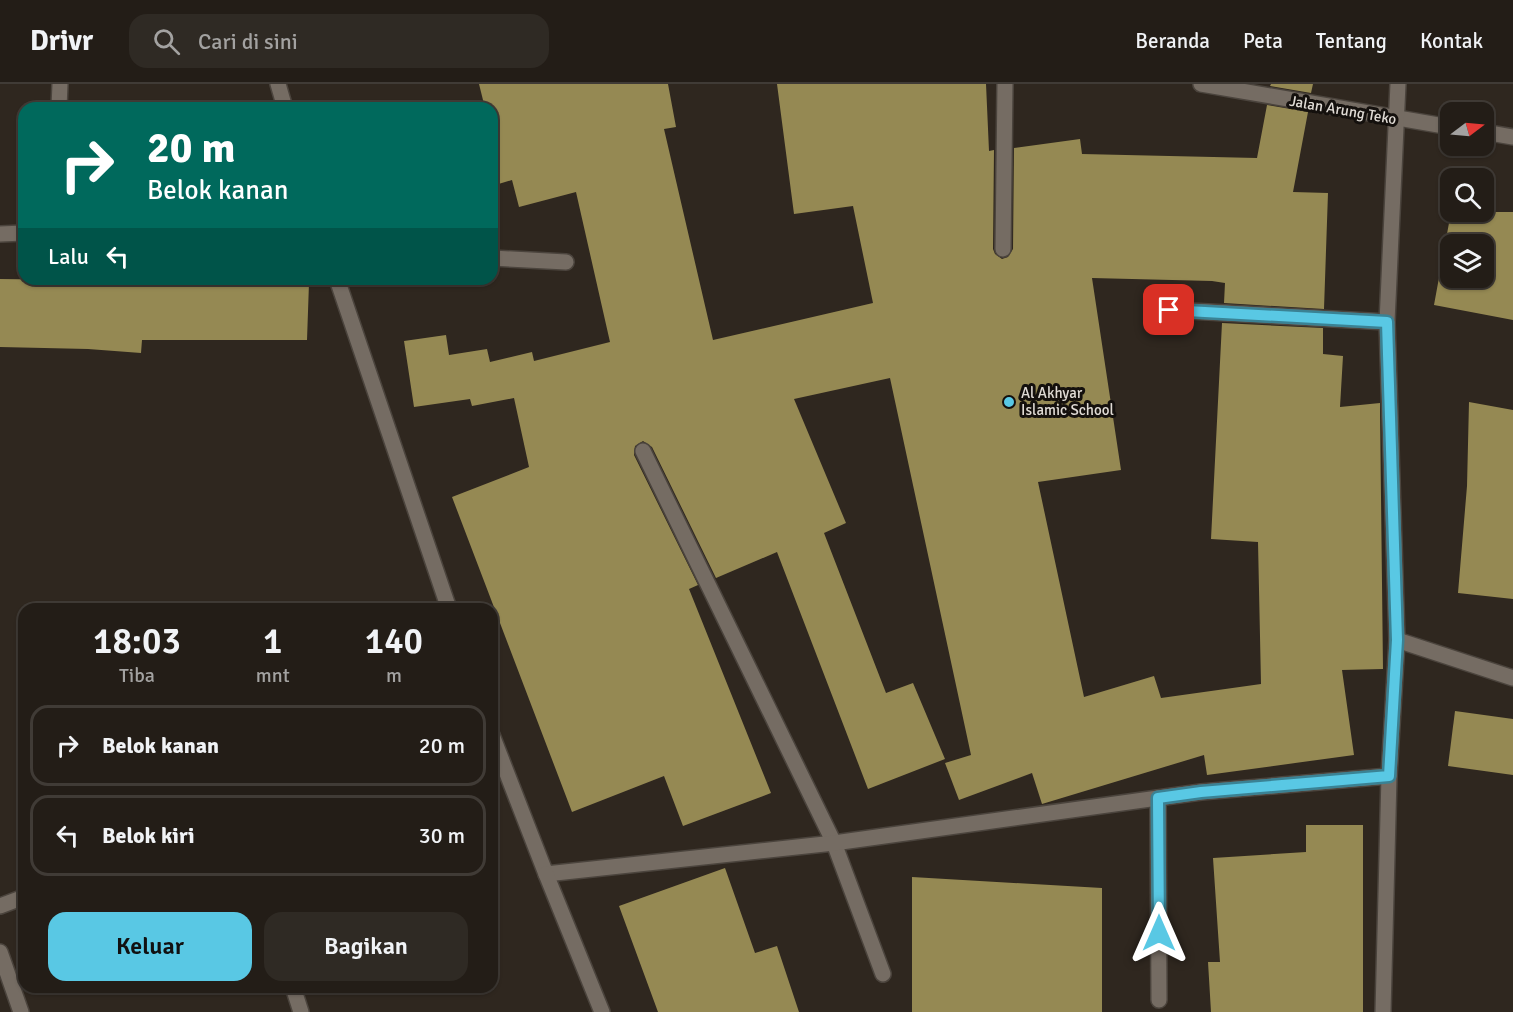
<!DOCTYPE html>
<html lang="id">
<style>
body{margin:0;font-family:Signika,sans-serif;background:#2f2a24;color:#f1f3f6;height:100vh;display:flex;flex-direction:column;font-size:22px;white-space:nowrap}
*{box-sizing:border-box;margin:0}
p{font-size:20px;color:#a3a2a1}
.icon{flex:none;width:33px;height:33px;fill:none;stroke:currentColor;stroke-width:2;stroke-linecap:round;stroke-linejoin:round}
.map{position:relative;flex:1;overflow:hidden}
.sheet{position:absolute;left:18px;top:519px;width:480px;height:390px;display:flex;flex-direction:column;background:#231d17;border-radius:18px;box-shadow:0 2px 4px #0004,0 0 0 2px #403b36}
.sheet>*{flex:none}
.banner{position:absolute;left:18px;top:18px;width:480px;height:183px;border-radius:18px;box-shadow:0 2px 4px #0004,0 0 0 2px #403b36;background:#00695c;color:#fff;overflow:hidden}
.needle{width:39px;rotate:74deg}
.buttons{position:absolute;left:1440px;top:18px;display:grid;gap:12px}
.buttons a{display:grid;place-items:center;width:54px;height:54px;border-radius:12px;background:#231d17;box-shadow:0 2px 4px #0004,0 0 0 2px #403b36;font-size:30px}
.pin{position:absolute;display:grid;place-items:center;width:51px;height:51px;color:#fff;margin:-26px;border-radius:12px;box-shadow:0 3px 9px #0006}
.me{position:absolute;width:66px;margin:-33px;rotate:0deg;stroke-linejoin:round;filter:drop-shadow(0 0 4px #0008)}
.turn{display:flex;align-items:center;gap:21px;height:126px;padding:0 30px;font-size:27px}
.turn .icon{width:78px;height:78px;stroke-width:2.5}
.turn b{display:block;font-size:42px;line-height:51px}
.then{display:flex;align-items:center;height:57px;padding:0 30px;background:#0003;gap:12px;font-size:22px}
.eta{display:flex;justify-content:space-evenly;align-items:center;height:102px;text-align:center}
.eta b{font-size:36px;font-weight:600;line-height:42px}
.primary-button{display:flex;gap:12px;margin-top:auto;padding:12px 30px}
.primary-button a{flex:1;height:69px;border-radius:18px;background:#59c8e4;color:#111;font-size:24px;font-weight:600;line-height:69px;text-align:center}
.primary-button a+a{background:#2f2a24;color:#f1f3f6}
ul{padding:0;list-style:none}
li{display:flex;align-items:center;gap:18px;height:81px;margin:0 12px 9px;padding:0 18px;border:3px solid #403b36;border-radius:18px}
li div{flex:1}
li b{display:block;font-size:22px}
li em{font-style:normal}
header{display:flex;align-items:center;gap:36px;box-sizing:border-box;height:84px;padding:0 30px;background:#231d17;border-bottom:2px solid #403b36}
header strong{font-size:28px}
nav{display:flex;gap:33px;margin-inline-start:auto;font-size:21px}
.search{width:420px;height:54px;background:#2f2a24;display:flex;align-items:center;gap:15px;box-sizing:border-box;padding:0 21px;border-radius:18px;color:#a3a2a1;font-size:22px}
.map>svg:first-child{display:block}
.building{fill:#958953;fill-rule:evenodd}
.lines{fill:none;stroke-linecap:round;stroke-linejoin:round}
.service-casing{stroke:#4b443d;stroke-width:18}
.minor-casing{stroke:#4b443d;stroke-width:18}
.service{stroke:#756c63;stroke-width:15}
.minor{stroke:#756c63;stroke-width:15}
.route-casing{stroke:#3a8294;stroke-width:15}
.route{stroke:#59c8e4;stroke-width:10}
.poi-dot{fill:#59c8e4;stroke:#14100d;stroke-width:2}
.labels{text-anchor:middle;stroke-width:6;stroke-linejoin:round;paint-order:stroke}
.street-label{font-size:15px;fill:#e0dbd5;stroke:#14100d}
.poi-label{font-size:15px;fill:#e0dbd5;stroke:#14100d;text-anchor:start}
</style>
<header>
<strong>Drivr</strong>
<div class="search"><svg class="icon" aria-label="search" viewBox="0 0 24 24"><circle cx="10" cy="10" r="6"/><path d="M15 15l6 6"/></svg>Cari di sini</div>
<nav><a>Beranda</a><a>Peta</a><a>Tentang</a><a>Kontak</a></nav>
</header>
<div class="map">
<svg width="1513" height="928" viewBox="0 0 1513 928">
<rect width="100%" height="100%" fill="#2f271f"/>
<g class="building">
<path d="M 479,0 L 668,0 L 676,43 L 664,45 L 713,256 L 873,219 L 853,122 L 794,130 L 777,0 L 986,0 L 989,67 L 994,66 L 993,165 L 995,170 L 1002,175 L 1008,173 L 1013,165 L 1014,64 L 1080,55 L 1082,70 L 1257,74 L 1267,21 L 1308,28 L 1293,108 L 1328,109 L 1324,225 L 1224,219 L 1225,199 L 1212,197 L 1092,194 L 1121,386 L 1038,398 L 1084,613 L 1154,592 L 1161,614 L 1261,600 L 1258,458 L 1211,455 L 1222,239 L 1323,244 L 1323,270 L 1343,272 L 1340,323 L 1380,319 L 1380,326 L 1383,585 L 1342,586 L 1354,671 L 1207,691 L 1204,671 L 1042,720 L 1032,689 L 959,716 L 945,679 L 971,671 L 890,294 L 794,315 L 846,439 L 824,449 L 886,609 L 913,599 L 945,675 L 868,705 L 777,468 L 716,494 L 652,363 L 643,357 L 635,362 L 634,371 L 698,501 L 689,505 L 771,709 L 683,742 L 664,692 L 572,728 L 452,413 L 529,383 L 514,314 L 472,322 L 470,315 L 414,323 L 404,257 L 446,251 L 449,271 L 487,265 L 490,278 L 532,268 L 534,277 L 610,258 L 576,108 L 519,123 L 512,96 L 492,102 L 492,24 L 485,24 Z"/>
<path d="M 1271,0 L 1313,0 L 1311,9 L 1270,2 Z"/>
<path d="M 1451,128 L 1513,128 L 1513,236 L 1434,221 ZM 1450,160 L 1484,160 L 1484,194 L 1450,194 Z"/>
<path d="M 0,195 L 309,199 L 307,256 L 142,256 L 141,269 L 88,265 L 0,263 Z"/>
<path d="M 1469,318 L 1513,326 L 1513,515 L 1458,509 L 1467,402 Z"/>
<path d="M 1455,627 L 1513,635 L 1513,691 L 1448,682 Z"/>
<path d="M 1306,741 L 1363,741 L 1363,928 L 1211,928 L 1208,878 L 1220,878 L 1213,774 L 1306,768 Z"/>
<path d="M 725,784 L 755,869 L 777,862 L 799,928 L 658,928 L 619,822 Z"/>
<path d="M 912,793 L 1102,804 L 1102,928 L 912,928 Z"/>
</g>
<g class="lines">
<defs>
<path id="service" d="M 1003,165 L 1005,0"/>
<g id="minor">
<path d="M 278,0 L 285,24"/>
<path d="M 1201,0 L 1450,43"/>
<path d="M 59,24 L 60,0"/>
<path d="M 1484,48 L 1513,53"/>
<path d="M 0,150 L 24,149"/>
<path d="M 492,174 L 566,178"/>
<path d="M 337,195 L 449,525"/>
<path d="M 1154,225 L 1387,238"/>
<path d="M 643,367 L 834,759 L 883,890"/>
<path d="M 1397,556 L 1513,594"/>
<path d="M 492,651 L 546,790 L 834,759 L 1201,708 L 1389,692"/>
<path d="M 1158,714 L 1159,916"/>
<path d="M 546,790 L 602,928"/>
<path d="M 0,822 L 24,813"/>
<path d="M 0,868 L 21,928"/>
<path d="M 293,903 L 301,928"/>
<path d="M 1383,928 L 1389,692 L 1397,556 L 1387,238 L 1398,0"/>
</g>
</defs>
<use href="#service" class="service-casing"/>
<use href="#minor" class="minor-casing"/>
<use href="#service" class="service"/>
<use href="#minor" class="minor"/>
</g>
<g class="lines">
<defs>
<path id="route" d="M 1159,849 L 1158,714 L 1201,708 L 1389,692 L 1397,556 L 1387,238 L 1169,226"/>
</defs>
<use href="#route" class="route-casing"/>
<use href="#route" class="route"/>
</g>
<circle class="poi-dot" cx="1009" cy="318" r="6"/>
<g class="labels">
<g class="street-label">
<text transform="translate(1343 26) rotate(10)" y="5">Jalan Arung Teko</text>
</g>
<g class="poi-label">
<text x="1021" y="314">Al Akhyar<tspan x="1021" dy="17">Islamic School</tspan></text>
</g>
</g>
</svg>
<div class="buttons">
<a><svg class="needle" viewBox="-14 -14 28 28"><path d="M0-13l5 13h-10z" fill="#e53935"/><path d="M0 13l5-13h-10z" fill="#a3a2a1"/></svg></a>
<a><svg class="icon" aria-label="search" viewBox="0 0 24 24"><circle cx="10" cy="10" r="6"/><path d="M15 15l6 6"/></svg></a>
<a><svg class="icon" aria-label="layers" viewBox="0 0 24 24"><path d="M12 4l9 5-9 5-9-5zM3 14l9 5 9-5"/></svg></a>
</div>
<div class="pin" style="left:1169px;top:226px;background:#d93025"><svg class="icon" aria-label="arrive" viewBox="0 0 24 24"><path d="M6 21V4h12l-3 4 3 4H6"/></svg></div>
<svg class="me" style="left:1159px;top:849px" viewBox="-20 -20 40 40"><path d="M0-17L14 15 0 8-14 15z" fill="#59c8e4" stroke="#fff" stroke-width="4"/></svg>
<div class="banner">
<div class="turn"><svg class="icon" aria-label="right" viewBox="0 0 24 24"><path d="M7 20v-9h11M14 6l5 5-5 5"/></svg><div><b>20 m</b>Belok kanan</div></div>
<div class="then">Lalu<svg class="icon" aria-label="left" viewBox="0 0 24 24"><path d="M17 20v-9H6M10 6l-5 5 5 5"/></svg></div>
</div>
<section class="sheet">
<div class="eta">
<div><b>18:03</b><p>Tiba</p></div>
<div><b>1</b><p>mnt</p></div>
<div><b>140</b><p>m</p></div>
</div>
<ul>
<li><svg class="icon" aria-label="right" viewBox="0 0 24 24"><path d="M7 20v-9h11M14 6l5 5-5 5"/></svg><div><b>Belok kanan</b></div><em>20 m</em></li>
<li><svg class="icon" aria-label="left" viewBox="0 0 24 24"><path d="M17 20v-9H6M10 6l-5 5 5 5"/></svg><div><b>Belok kiri</b></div><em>30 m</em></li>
</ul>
<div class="primary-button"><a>Keluar</a><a>Bagikan</a></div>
</section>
</div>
